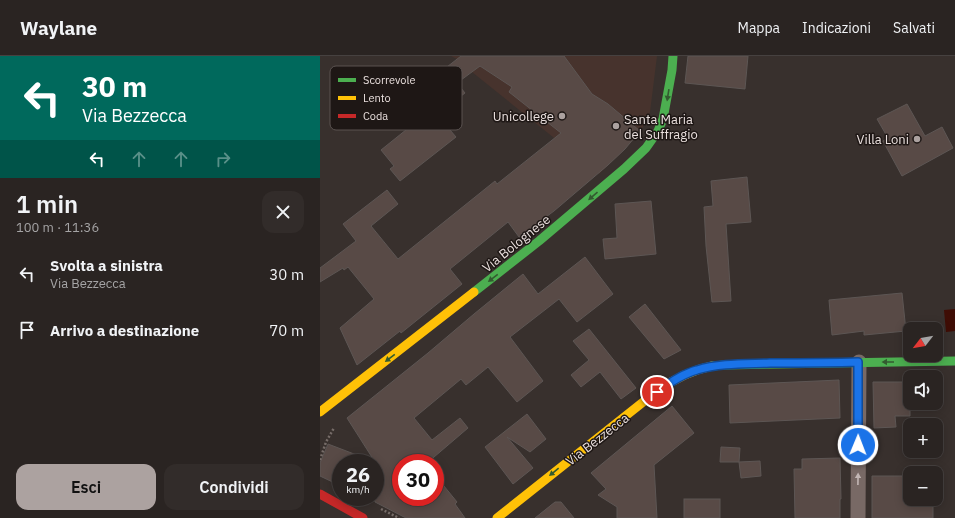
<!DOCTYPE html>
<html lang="it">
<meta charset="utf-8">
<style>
body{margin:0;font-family:"IBM Plex Sans",sans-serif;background:#322c2a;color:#f1f3f6;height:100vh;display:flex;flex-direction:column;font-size:15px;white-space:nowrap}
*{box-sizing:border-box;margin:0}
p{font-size:13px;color:#a5a4a5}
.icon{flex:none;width:22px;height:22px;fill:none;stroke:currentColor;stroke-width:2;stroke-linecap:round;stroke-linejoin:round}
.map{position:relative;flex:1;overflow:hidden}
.drawer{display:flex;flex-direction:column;background:#2a2422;width:320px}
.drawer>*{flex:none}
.top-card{background:#00695c;color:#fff;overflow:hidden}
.needle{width:26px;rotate:239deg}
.buttons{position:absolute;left:583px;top:266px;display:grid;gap:8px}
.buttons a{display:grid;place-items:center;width:40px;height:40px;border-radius:8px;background:#2a2422;box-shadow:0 2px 10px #0003,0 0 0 1px #464140;font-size:20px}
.speed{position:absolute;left:12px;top:398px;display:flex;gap:8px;font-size:20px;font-weight:700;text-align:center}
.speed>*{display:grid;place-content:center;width:52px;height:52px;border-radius:50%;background:#2a2422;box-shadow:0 2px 10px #0003,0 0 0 1px #464140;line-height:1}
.speed small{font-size:10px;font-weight:400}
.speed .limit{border:6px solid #d22;background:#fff;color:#111}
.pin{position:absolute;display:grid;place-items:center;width:34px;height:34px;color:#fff;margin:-17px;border:2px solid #fff;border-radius:50%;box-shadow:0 1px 4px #0007}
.me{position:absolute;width:44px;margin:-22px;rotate:1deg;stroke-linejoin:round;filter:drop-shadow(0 0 3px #0008)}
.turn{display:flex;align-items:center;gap:14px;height:84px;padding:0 16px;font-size:18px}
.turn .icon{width:52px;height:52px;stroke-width:2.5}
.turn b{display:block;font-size:28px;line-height:34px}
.lanes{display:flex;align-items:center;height:38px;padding:0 16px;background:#0003;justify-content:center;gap:20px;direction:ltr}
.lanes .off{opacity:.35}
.round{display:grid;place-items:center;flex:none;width:42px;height:42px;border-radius:12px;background:#322c2a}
.overview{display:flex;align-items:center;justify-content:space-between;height:68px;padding:0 16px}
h1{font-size:24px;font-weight:600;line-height:30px}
.primary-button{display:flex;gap:8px;margin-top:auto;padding:8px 16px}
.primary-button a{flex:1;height:46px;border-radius:12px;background:#aca2a0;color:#111;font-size:16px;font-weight:600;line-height:46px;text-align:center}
.primary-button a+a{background:#322c2a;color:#f1f3f6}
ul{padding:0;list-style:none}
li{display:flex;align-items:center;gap:12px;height:56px;padding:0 16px}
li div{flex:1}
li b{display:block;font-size:15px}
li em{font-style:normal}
header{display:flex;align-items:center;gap:24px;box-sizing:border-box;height:56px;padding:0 20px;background:#2a2422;border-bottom:1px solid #464140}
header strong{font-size:19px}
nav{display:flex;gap:22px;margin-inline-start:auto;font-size:14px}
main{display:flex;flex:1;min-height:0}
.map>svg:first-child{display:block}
.built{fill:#47332d}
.water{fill:#3f0d05}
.building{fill:#584a46;stroke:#5d5654}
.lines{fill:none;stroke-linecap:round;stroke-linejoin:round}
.path{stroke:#766c68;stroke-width:2.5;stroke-dasharray:2 2;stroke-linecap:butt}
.street{stroke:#786965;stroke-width:15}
.fast{stroke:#4caf50;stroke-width:9}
.slow{stroke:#ffc107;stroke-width:9}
.jam{stroke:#c62828;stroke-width:9}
.oneway{fill:#335b30}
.oneway2{fill:#c2b6b4}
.route-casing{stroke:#114b97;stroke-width:10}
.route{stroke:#1a73e8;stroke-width:7}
.poi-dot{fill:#aca2a0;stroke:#1e1715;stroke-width:1.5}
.labels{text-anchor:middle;stroke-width:3;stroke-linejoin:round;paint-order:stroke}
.poi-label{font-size:13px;fill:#eae0de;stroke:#1e1715;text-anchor:end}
.street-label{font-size:13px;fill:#eae0de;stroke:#1e1715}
.key{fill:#1e1715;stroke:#5b5351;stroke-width:1}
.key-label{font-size:11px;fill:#eae0de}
</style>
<header>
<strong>Waylane</strong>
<nav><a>Mappa</a><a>Indicazioni</a><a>Salvati</a></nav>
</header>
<main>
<section class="drawer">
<div class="top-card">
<div class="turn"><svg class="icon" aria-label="left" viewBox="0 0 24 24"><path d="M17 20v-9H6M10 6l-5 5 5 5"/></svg><div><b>30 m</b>Via Bezzecca</div></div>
<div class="lanes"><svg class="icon" aria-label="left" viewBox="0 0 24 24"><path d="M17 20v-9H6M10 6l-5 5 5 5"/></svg><svg class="icon off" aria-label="ahead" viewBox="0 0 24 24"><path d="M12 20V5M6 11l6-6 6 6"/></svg><svg class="icon off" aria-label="ahead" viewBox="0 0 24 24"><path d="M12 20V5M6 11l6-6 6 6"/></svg><svg class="icon off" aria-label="right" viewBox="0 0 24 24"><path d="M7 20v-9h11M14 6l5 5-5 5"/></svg></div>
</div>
<div class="overview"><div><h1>1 min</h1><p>100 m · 11:36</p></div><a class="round"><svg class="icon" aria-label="close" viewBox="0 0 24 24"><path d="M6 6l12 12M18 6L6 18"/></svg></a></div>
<ul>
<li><svg class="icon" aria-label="left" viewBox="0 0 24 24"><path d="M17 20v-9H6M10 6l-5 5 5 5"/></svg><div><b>Svolta a sinistra</b><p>Via Bezzecca</p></div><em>30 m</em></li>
<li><svg class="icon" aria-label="arrive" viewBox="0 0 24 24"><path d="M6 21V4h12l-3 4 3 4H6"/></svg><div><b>Arrivo a destinazione</b></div><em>70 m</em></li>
</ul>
<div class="primary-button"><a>Esci</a><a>Condividi</a></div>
</section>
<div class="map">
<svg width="635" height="462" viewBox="0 0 635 462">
<rect width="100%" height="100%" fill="#38302d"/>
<path class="built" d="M 131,0 L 337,0 L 330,56 L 327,65 L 320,75 L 288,48 L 273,65 L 305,93 L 279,118 L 152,16 L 137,3 Z"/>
<path class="water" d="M 635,253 L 635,275 L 626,276 L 624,254 Z"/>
<g class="building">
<path d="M 141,0 L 244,0 L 272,38 L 288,48 L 320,75 L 305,93 L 288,109 L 234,155 L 199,181 L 188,166 L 130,213 L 142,228 L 81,277 L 80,275 L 37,309 L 20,272 L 54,243 L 28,211 L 24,214 L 23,212 L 0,226 L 0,212 L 36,185 L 23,168 L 67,134 L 78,148 L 51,170 L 78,203 L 175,125 L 177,128 L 241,77 L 189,36 L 192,31 L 160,10 L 137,27 L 145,37 L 129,49 L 109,25 Z"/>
<path d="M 368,0 L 428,0 L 425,33 L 365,27 Z"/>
<path d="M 587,48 L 605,80 L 622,71 L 633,92 L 582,120 L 563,85 L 568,82 L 557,63 Z"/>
<path d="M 112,53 L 136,81 L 80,125 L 70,113 L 74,110 L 61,94 Z"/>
<path d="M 427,121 L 431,166 L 406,168 L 411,245 L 392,246 L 386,190 L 384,151 L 393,150 L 391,125 Z"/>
<path d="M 331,145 L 336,198 L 285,203 L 283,183 L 297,182 L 295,148 Z"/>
<path d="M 265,201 L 293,238 L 257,266 L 239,243 L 190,281 L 223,325 L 197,346 L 168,311 L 146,329 L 141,323 L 94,362 L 112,384 L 140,362 L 148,372 L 107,407 L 81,407 L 81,441 L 115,441 L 115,419 L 137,446 L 135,448 L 145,462 L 86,462 L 55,446 L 55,445 L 49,441 L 55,441 L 55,406 L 55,407 L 21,407 L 21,430 L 0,420 L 0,407 L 8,388 L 55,406 L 27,362 L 108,297 L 154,258 L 203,218 L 218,238 Z"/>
<path d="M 582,237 L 586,275 L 544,279 L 544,275 L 512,279 L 509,244 Z"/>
<path d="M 325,248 L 361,294 L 344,303 L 309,261 Z"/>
<path d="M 269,273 L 316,332 L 301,343 L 280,316 L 261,331 L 251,319 L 269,304 L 253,285 Z"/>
<path d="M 519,324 L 520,362 L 410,367 L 409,329 Z"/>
<path d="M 553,326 L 590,326 L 590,360 L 575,360 L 576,371 L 554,372 Z"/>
<path d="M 352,350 L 374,377 L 334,409 L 337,462 L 297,462 L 297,451 L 278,439 L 286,433 L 271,417 Z"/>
<path d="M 207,358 L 226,383 L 210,396 L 187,381 L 213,412 L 193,428 L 165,391 Z"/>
<path d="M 401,391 L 420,392 L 419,406 L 400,406 Z"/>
<path d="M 520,402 L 521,443 L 520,443 L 520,462 L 475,462 L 474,413 L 482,413 L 482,403 Z"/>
<path d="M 440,405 L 441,420 L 421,422 L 419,406 Z"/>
<path d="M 552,420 L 590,420 L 590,443 L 613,443 L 613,462 L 552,462 Z"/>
<rect x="364" y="443" width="36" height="19"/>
<path d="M 235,446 L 241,446 L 254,462 L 215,462 Z"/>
</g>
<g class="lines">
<g class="path">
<path d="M 0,404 L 6,386 L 14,372"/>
<path d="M 61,453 L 79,462"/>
</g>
<path class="street" d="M 538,462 L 539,306"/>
<g class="fast">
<path d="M 154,236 L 219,185 L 304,113 L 326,92 L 338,75 L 343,63 L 352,14 L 353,0"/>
<path d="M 392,310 L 405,309 L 635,305"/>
</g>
<g class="slow">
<path d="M 0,356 L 154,236"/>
<path d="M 177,462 L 337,335 C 354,323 372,314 392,310"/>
</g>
<path class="jam" d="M 0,438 L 43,462"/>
</g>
<defs><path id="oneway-solid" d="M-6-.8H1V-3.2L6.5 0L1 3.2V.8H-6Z"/></defs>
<g class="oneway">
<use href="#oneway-solid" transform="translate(348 39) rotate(99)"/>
<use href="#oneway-solid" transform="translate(273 140) rotate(139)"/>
<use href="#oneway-solid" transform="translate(173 222) rotate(142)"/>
<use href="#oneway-solid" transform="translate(70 302) rotate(143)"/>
<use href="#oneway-solid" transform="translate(568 306) rotate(180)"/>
<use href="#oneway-solid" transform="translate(234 416) rotate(141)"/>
</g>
<use class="oneway2" href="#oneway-solid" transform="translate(538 423) rotate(-89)"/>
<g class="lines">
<defs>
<path id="route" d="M 337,336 C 349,327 362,318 377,314 C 400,307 426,308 450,307 C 479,307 509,307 538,306 L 538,389"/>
</defs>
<use href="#route" class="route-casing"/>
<use href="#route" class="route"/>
</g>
<g class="poi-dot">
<circle cx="242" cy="60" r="4"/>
<circle cx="296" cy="70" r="4"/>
<circle cx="597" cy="83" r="4"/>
</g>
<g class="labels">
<g class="poi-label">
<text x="234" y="65">Unicollege</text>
<text x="304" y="68" text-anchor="start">Santa Maria<tspan x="304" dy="15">del Suffragio</tspan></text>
<text x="589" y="88">Villa Loni</text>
</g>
<g class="street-label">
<text transform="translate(196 187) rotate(-39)" y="5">Via Bolognese</text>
<text transform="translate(277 383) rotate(-38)" y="5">Via Bezzecca</text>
</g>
</g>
<rect x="10" y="10" width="132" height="64" rx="6" class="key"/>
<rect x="18" y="22" width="18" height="4" fill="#4caf50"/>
<rect x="18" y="40" width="18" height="4" fill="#ffc107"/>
<rect x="18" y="58" width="18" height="4" fill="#c62828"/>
<g class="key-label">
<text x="43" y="28">Scorrevole</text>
<text x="43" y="46">Lento</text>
<text x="43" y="64">Coda</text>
</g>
</svg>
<div class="buttons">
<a><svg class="needle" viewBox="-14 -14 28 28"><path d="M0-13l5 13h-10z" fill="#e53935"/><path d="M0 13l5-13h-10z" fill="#a5a4a5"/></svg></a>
<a><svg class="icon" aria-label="sound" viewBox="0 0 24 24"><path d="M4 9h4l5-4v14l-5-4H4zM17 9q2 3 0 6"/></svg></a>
<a>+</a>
<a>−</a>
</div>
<div class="speed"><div>26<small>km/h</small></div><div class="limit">30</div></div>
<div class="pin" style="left:337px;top:336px;background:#d93025"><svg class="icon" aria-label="arrive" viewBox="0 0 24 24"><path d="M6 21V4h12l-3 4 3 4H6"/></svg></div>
<svg class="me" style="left:538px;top:389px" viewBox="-20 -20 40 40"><circle r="17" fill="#1a73e8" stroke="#fff" stroke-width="3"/><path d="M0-11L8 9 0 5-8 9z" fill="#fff"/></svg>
</div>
</main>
